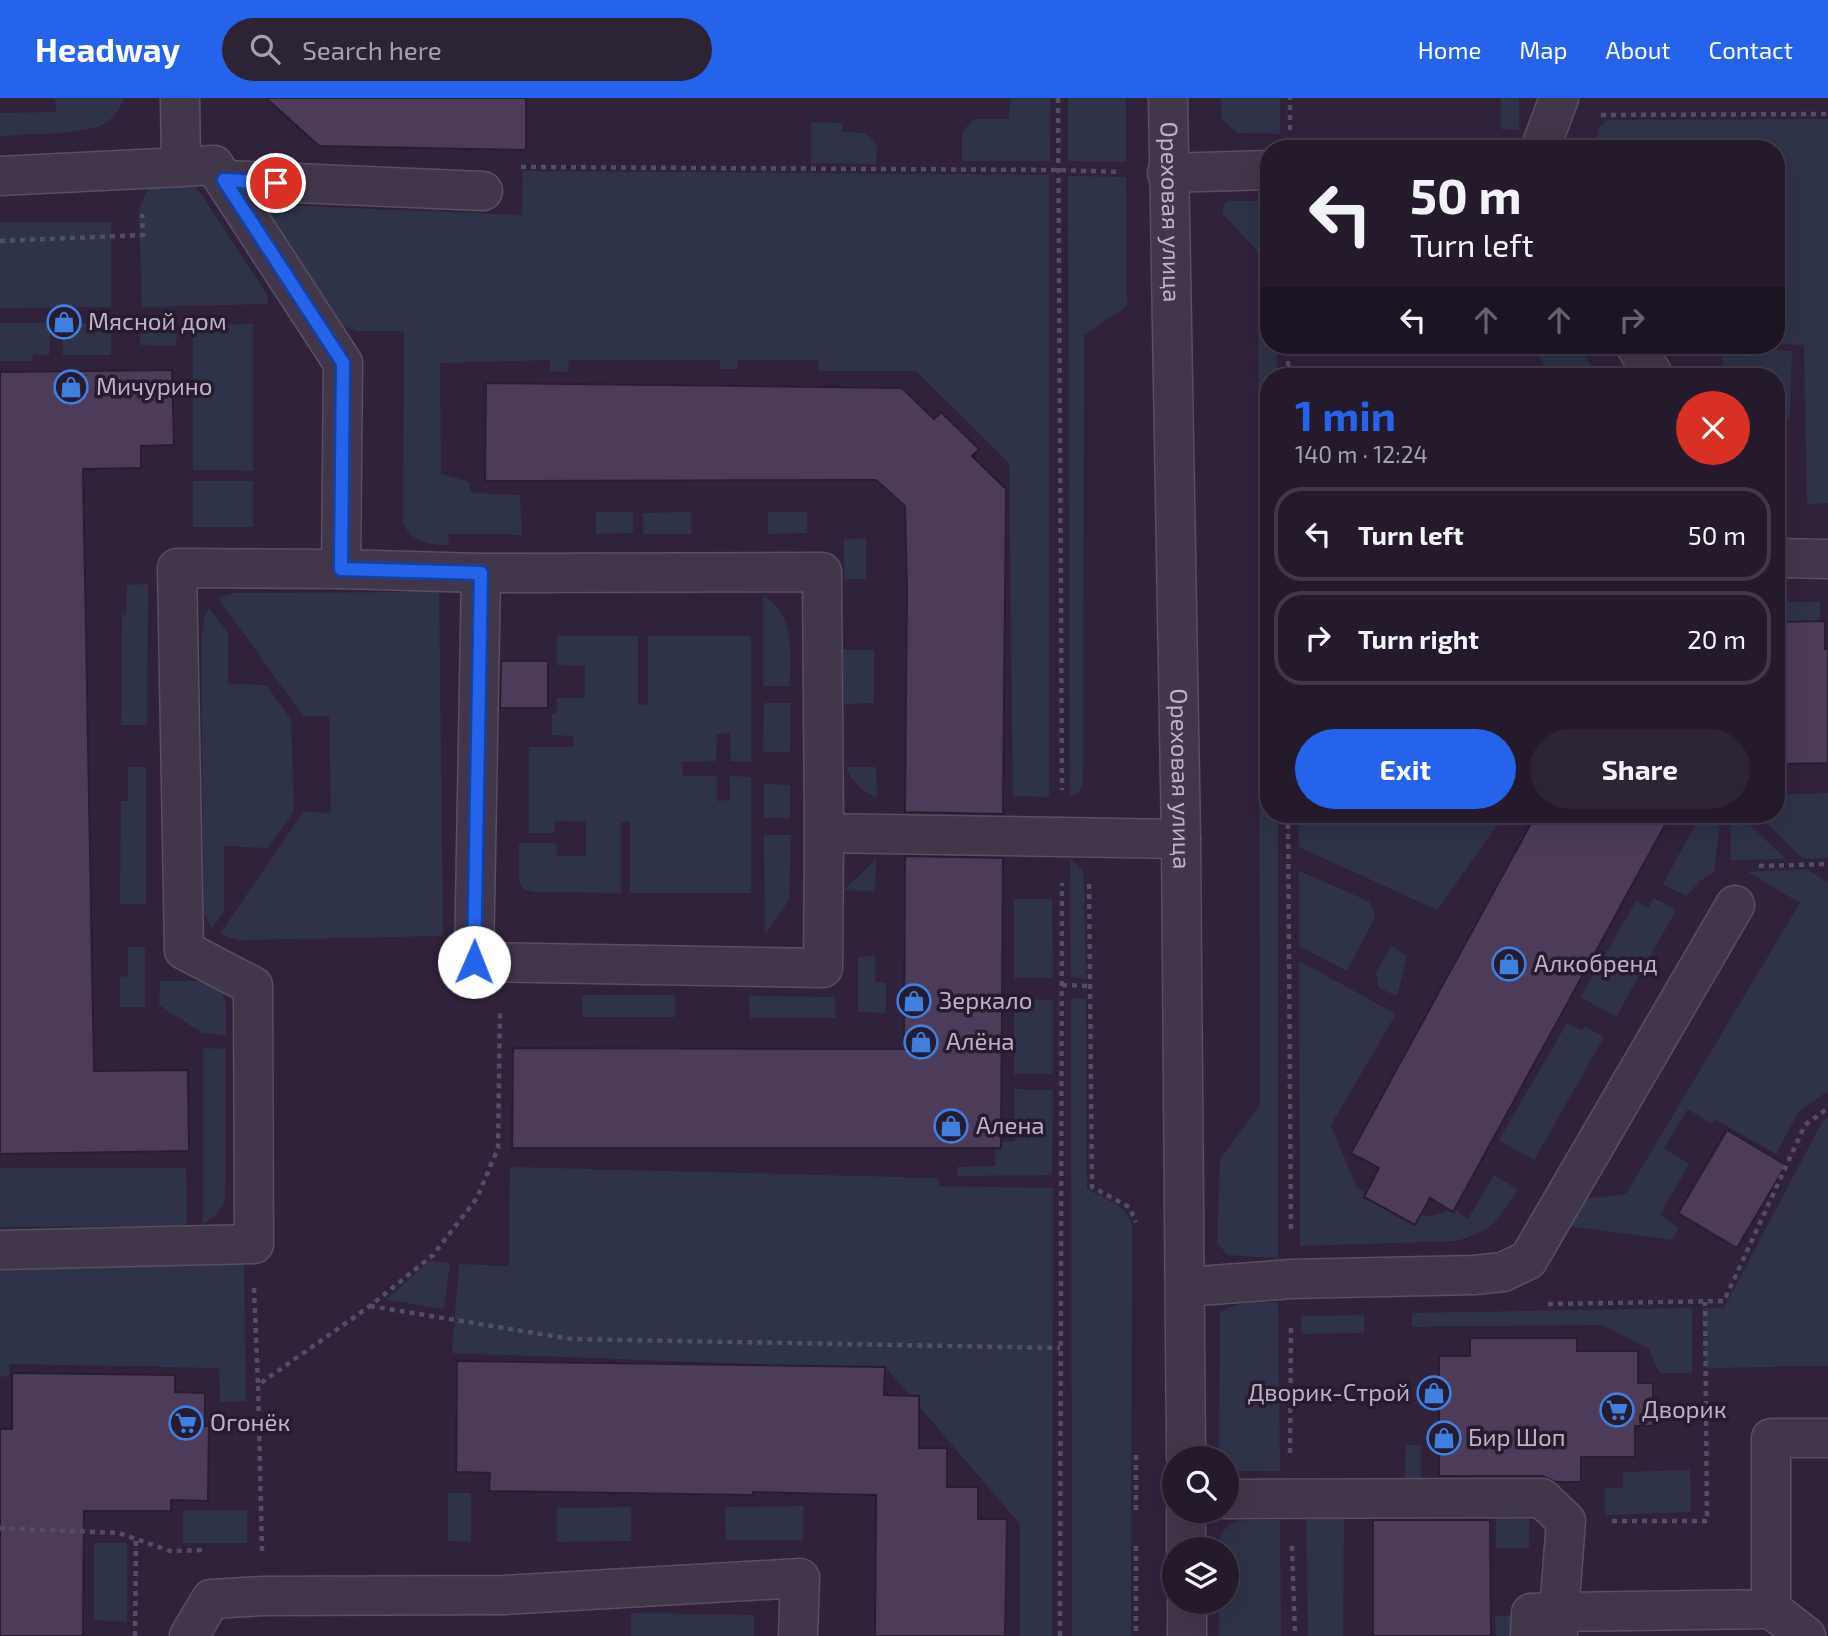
<!DOCTYPE html>
<meta charset="utf-8">
<style>
body{margin:0;font-family:"Exo 2",sans-serif;background:#2c2334;color:#f1f3f6;height:100vh;display:flex;flex-direction:column;font-size:26px;white-space:nowrap}
*{box-sizing:border-box;margin:0}
p{font-size:23px;color:#a3a1a9}
.icon{flex:none;width:38px;height:38px;fill:none;stroke:currentColor;stroke-width:2;stroke-linecap:round;stroke-linejoin:round}
.map{position:relative;flex:1;overflow:hidden}
.sheet{position:absolute;left:1260px;top:270px;width:525px;height:455px;display:flex;flex-direction:column;background:#241a2c;border-radius:28px;box-shadow:0 7px 28px #0002,0 0 0 2px #413848}
.sheet>*{flex:none}
.banner{position:absolute;left:1260px;top:42px;width:525px;height:214px;border-radius:28px;box-shadow:0 7px 28px #0002,0 0 0 2px #413848;background:#241a2c;color:#f1f3f6;overflow:hidden}
.buttons{position:absolute;left:1162px;top:1348px;display:grid;gap:14px}
.buttons a{display:grid;place-items:center;width:77px;height:77px;border-radius:50%;background:#241a2c;box-shadow:0 7px 28px #0002,0 0 0 2px #413848;font-size:35px}
.pin{position:absolute;display:grid;place-items:center;width:60px;height:60px;color:#fff;margin:-30px;border:4px solid #fff;border-radius:50%;box-shadow:0 2px 7px #0007}
.me{position:absolute;width:77px;margin:-38px;rotate:1deg;stroke-linejoin:round;filter:drop-shadow(0 0 5px #0008)}
.turn{display:flex;align-items:center;gap:24px;height:147px;padding:0 35px;font-size:32px}
.turn .icon{width:91px;height:91px;stroke-width:2.5}
.turn b{display:block;font-size:49px;line-height:60px}
.lanes{display:flex;align-items:center;height:66px;padding:0 35px;background:#0003;justify-content:center;gap:35px;direction:ltr}
.lanes .off{opacity:.35}
.round{display:grid;place-items:center;flex:none;width:74px;height:74px;border-radius:37px;background:#2c2334}
.headline{display:flex;align-items:center;justify-content:space-between;height:119px;padding:0 35px}
h1{font-size:42px;font-weight:700;line-height:52px;color:#2563eb}
.button{display:flex;gap:14px;margin-top:auto;padding:14px 35px}
.button a{flex:1;height:80px;border-radius:42px;background:#2563eb;color:#fff;font-size:28px;font-weight:700;line-height:80px;text-align:center}
.button a+a{background:#2c2334;color:#f1f3f6}
ul{padding:0;list-style:none}
li{display:flex;align-items:center;gap:21px;height:94px;margin:0 14px 10px;padding:0 21px;border:4px solid #413848;border-radius:28px}
li div{flex:1}
li b{display:block;font-size:26px}
li em{font-style:normal}
header{display:flex;align-items:center;gap:42px;box-sizing:border-box;height:98px;padding:0 35px;background:#2563eb;color:#fff}
header strong{font-size:33px}
nav{display:flex;gap:38px;margin-inline-start:auto;font-size:24px}
.search{width:490px;height:63px;background:#2c2334;display:flex;align-items:center;gap:18px;box-sizing:border-box;padding:0 24px;border-radius:38px;color:#a3a1a9;font-size:26px}
.map>svg:first-child{display:block}
.green{fill:#2f3349}
.building{fill:#4c3c59;stroke:#291d32;stroke-width:2}
.lines{fill:none;stroke-linecap:round;stroke-linejoin:round}
.minor-casing{stroke:#5a4e63;stroke-width:41}
.path{stroke:#504d64;stroke-width:4.5;stroke-dasharray:5 5;stroke-linecap:butt}
.minor{stroke:#42364b;stroke-width:38}
.route-casing{stroke:#184099;stroke-width:18}
.route{stroke:#2563eb;stroke-width:12}
.labels{text-anchor:middle;stroke-width:7;stroke-linejoin:round;paint-order:stroke}
.street-label{font-size:24px;fill:#beb1c7;stroke:#271b30}
.poi-label{font-size:24px;fill:#beb1c7;stroke:#271b30;text-anchor:start}
</style>
<header>
<strong>Headway</strong>
<div class="search"><svg class="icon" aria-label="search" viewBox="0 0 24 24"><circle cx="10" cy="10" r="6"/><path d="M15 15l6 6"/></svg>Search here</div>
<nav><a>Home</a><a>Map</a><a>About</a><a>Contact</a></nav>
</header>
<div class="map">
<svg width="1828" height="1538" viewBox="0 0 1828 1538">
<rect width="100%" height="100%" fill="#30223b"/>
<g class="green">
<path d="M 55,0 L 123,0 C 122,9 113,21 104,26 C 83,37 25,36 0,38 L 0,15 L 56,14 Z"/>
<path d="M 1010,0 L 1050,0 L 1050,63 L 962,63 L 962,34 L 974,21 L 1009,21 Z"/>
<path d="M 1068,0 L 1126,0 L 1126,64 L 1068,63 Z"/>
<path d="M 1221,0 L 1280,0 L 1280,36 L 1238,35 L 1222,22 Z"/>
<path d="M 1501,0 L 1519,0 L 1519,32 L 1501,31 Z"/>
<path d="M 1828,21 L 1828,405 L 1807,406 L 1804,247 L 1776,246 L 1776,51 L 1594,51 L 1599,29 L 1608,22 Z"/>
<path d="M 811,24 L 842,25 L 842,34 L 865,35 L 877,47 L 876,66 L 811,65 Z"/>
<path d="M 523,73 L 1049,77 L 1049,699 L 1013,698 L 1009,365 L 916,273 L 819,273 L 818,262 L 738,262 L 737,271 L 720,271 L 720,262 L 569,262 L 568,274 L 550,273 L 550,262 L 440,265 L 441,376 L 469,384 L 471,395 L 520,397 L 522,437 L 448,436 L 449,447 C 428,447 413,445 403,425 L 404,233 L 357,233 L 341,227 L 267,113 L 271,109 L 277,107 L 522,117 Z"/>
<path d="M 1068,78 L 1126,79 L 1127,208 L 1084,237 L 1083,681 C 1082,691 1080,695 1070,698 Z"/>
<path d="M 186,85 L 197,90 L 267,196 L 268,206 L 142,209 L 139,111 L 150,86 Z"/>
<path d="M 1228,103 L 1269,103 L 1269,247 L 1277,247 L 1277,278 L 1269,278 L 1269,716 L 1278,716 L 1278,1160 L 1228,1157 L 1217,1145 L 1220,1062 L 1260,1007 L 1258,154 L 1223,116 L 1223,108 Z"/>
<path d="M 0,124 L 111,124 L 111,209 L 0,210 Z"/>
<path d="M 0,225 L 50,225 L 49,257 L 33,256 L 32,263 L 0,263 Z"/>
<path d="M 63,225 L 111,226 L 111,257 L 63,257 Z"/>
<path d="M 253,226 L 253,373 L 193,372 L 193,228 Z"/>
<path d="M 141,227 L 177,227 L 176,248 L 140,247 Z"/>
<path d="M 1532,247 L 1578,247 L 1591,268 L 1573,278 L 1550,278 Z"/>
<path d="M 1722,251 L 1792,253 L 1790,320 L 1776,320 L 1776,278 L 1722,278 Z"/>
<rect x="193" y="383" width="60" height="46"/>
<path d="M 596,414 L 633,414 L 633,435 L 596,436 Z"/>
<path d="M 691,414 L 691,436 L 643,436 L 643,415 Z"/>
<path d="M 768,414 L 807,414 L 807,435 L 768,436 Z"/>
<path d="M 866,440 L 866,481 L 844,481 L 844,441 Z"/>
<path d="M 148,486 L 147,627 L 121,627 L 122,517 L 126,517 L 127,487 Z"/>
<path d="M 439,494 L 443,838 L 238,842 L 220,836 L 303,714 L 331,715 L 329,618 L 303,618 L 218,500 L 233,495 Z"/>
<path d="M 763,498 C 796,516 790,556 790,588 L 763,588 Z"/>
<path d="M 1776,504 L 1820,504 L 1820,532 L 1776,533 Z"/>
<path d="M 209,510 L 228,535 L 228,586 L 266,587 L 291,621 L 294,714 L 268,750 L 224,748 L 224,814 L 212,830 L 204,817 L 201,545 L 204,521 Z"/>
<path d="M 557,538 L 638,538 L 638,606 L 648,607 L 648,538 L 751,538 L 751,664 L 731,663 L 730,635 L 717,636 L 716,663 L 682,664 L 683,678 L 717,678 L 717,703 L 730,702 L 730,678 L 751,679 L 751,795 L 630,795 L 630,723 L 621,724 L 621,795 L 534,794 L 523,791 L 519,782 L 519,745 L 556,745 L 557,758 L 586,758 L 586,724 L 555,723 L 554,735 L 529,735 L 529,649 L 574,649 L 573,638 L 552,637 L 552,616 L 557,615 L 557,600 L 585,599 L 585,568 L 557,567 Z"/>
<path d="M 843,551 L 874,552 L 874,605 L 844,606 Z"/>
<path d="M 764,605 L 791,605 L 790,654 L 763,654 Z"/>
<path d="M 128,669 L 146,669 L 146,806 L 120,806 L 121,703 L 128,703 Z"/>
<path d="M 846,669 L 876,669 L 877,699 C 863,695 851,683 846,669 Z"/>
<path d="M 764,686 L 790,687 L 790,720 L 764,720 Z"/>
<path d="M 1828,695 L 1828,760 L 1803,761 L 1757,716 L 1776,716 L 1776,696 Z"/>
<path d="M 1298,716 L 1505,716 L 1437,812 L 1299,749 Z"/>
<path d="M 1701,716 L 1721,716 L 1714,774 L 1700,783 L 1686,798 L 1663,786 Z"/>
<path d="M 1730,716 L 1738,716 L 1786,761 L 1731,762 Z"/>
<path d="M 764,737 L 791,737 L 789,802 L 765,836 Z"/>
<path d="M 876,761 L 875,793 L 844,792 Z"/>
<path d="M 1070,761 L 1082,772 L 1084,780 L 1086,881 L 1071,879 Z"/>
<path d="M 1807,771 L 1828,785 L 1828,993 L 1799,1013 L 1776,1056 L 1714,1021 L 1711,1026 L 1688,1011 L 1664,1050 L 1689,1066 L 1660,1117 L 1679,1130 L 1672,1142 L 1560,1127 L 1585,1101 L 1626,1096 L 1800,805 L 1748,774 Z"/>
<path d="M 1299,773 L 1370,804 L 1375,819 L 1347,873 L 1299,848 Z"/>
<path d="M 1654,800 L 1676,812 L 1616,919 L 1581,899 L 1636,803 L 1648,810 Z"/>
<path d="M 1014,801 L 1052,801 L 1053,880 L 1014,880 Z"/>
<path d="M 1391,848 L 1407,858 L 1397,898 L 1379,890 L 1376,875 Z"/>
<path d="M 128,849 L 145,849 L 145,909 L 120,909 L 120,879 L 128,878 Z"/>
<path d="M 875,858 L 875,884 L 886,885 L 886,915 L 858,914 L 858,859 Z"/>
<path d="M 1299,863 L 1396,916 L 1331,1027 L 1356,1089 L 1415,1122 L 1420,1115 L 1427,1119 L 1446,1114 L 1450,1108 L 1468,1121 L 1494,1077 L 1517,1091 C 1501,1121 1489,1135 1455,1143 L 1300,1148 Z"/>
<path d="M 160,883 L 201,883 L 221,892 L 226,906 L 226,937 L 202,935 L 159,907 Z"/>
<path d="M 582,897 L 675,897 L 675,919 L 583,919 Z"/>
<path d="M 749,898 L 835,899 L 835,920 L 750,920 Z"/>
<path d="M 1071,900 L 1086,901 L 1087,1091 C 1104,1101 1128,1107 1132,1128 L 1131,1538 L 1072,1538 Z"/>
<path d="M 1014,901 L 1053,902 L 1053,976 L 1014,976 Z"/>
<path d="M 1567,925 L 1582,933 L 1585,929 L 1604,939 L 1534,1062 L 1499,1042 Z"/>
<path d="M 203,950 L 226,951 L 225,1104 L 215,1118 L 203,1126 Z"/>
<path d="M 1014,991 L 1053,992 L 1052,1077 L 958,1078 L 957,1069 L 995,1068 L 995,1044 L 1015,1043 Z"/>
<path d="M 1828,1020 L 1828,1268 L 1705,1270 L 1703,1210 L 1724,1210 L 1822,1024 Z"/>
<path d="M 510,1069 L 938,1080 L 939,1088 L 1053,1090 L 1052,1538 L 1020,1538 L 1020,1426 L 887,1271 L 452,1255 L 459,1166 L 509,1168 Z"/>
<path d="M 0,1070 L 186,1070 L 187,1128 L 0,1129 Z"/>
<path d="M 430,1163 L 450,1165 L 444,1211 L 386,1202 Z"/>
<path d="M 244,1166 L 246,1303 L 220,1304 L 219,1270 L 9,1266 L 9,1278 L 0,1279 L 0,1169 Z"/>
<path d="M 1278,1204 L 1280,1373 L 1233,1373 L 1227,1371 L 1227,1360 L 1220,1360 L 1219,1354 L 1220,1215 C 1237,1202 1256,1205 1278,1204 Z"/>
<path d="M 1692,1210 L 1692,1275 L 1659,1275 L 1649,1251 L 1603,1227 L 1412,1229 L 1412,1215 Z"/>
<path d="M 1364,1217 L 1364,1235 L 1302,1236 L 1301,1218 Z"/>
<path d="M 1406,1347 L 1421,1347 L 1421,1383 L 1405,1383 Z"/>
<path d="M 1690,1372 L 1691,1414 L 1605,1417 L 1605,1390 L 1623,1390 L 1623,1374 Z"/>
<path d="M 448,1395 L 471,1395 L 471,1444 L 448,1443 Z"/>
<path d="M 803,1408 L 803,1442 L 726,1442 L 725,1409 Z"/>
<path d="M 631,1409 L 631,1443 L 557,1444 L 557,1410 Z"/>
<path d="M 1344,1410 L 1343,1538 L 1308,1538 L 1306,1411 Z"/>
<rect x="183" y="1412" width="64" height="33"/>
<rect x="1496" y="1418" width="33" height="32"/>
<path d="M 1280,1422 L 1281,1538 L 1219,1538 L 1219,1503 L 1227,1503 L 1227,1451 L 1219,1451 C 1219,1414 1254,1423 1280,1422 Z"/>
<path d="M 94,1445 L 127,1445 L 127,1524 L 94,1522 Z"/>
<path d="M 631,1515 L 754,1517 L 754,1538 L 631,1538 Z"/>
<path d="M 1495,1518 L 1513,1518 L 1514,1538 L 1496,1538 Z"/>
</g>
<g class="building">
<path d="M 266,0 L 526,0 L 526,52 L 319,48 Z"/>
<path d="M 172,272 L 174,347 L 141,348 L 141,370 L 83,371 L 94,973 L 188,972 L 189,1053 L 0,1056 L 0,274 Z"/>
<path d="M 486,285 L 902,290 L 934,321 L 941,314 L 979,351 L 972,358 L 1006,391 L 1003,716 L 905,714 L 907,490 L 905,408 L 876,382 L 485,383 Z"/>
<path d="M 1825,523 L 1825,551 L 1828,551 L 1828,665 L 1776,666 L 1776,524 Z"/>
<path d="M 501,563 L 548,563 L 548,610 L 500,610 Z"/>
<path d="M 1536,716 L 1671,716 L 1453,1114 L 1430,1100 L 1415,1127 L 1364,1099 L 1379,1070 L 1351,1055 Z"/>
<path d="M 905,758 L 1003,760 L 1001,1050 L 512,1050 L 513,950 L 904,951 Z"/>
<path d="M 1727,1032 L 1786,1067 L 1737,1150 L 1678,1115 Z"/>
<path d="M 1470,1240 L 1577,1240 L 1577,1253 L 1638,1253 L 1638,1285 L 1653,1285 L 1653,1328 L 1635,1328 L 1635,1359 L 1581,1359 L 1581,1384 L 1556,1384 L 1542,1378 L 1439,1378 L 1439,1258 L 1470,1258 Z"/>
<path d="M 457,1263 L 885,1269 L 884,1297 L 919,1298 L 919,1350 L 947,1350 L 947,1389 L 978,1389 L 978,1421 L 1007,1421 L 1005,1538 L 875,1538 L 876,1397 L 753,1394 L 753,1397 L 489,1393 L 490,1375 L 456,1374 Z"/>
<path d="M 12,1275 L 175,1277 L 175,1294 L 205,1295 L 205,1328 L 209,1328 L 208,1403 L 171,1402 L 171,1413 L 84,1413 L 83,1538 L 0,1538 L 0,1331 L 12,1331 Z"/>
<path d="M 1373,1422 L 1490,1422 L 1491,1538 L 1373,1538 Z"/>
</g>
<g class="lines">
<defs>
<g id="minor">
<path id="s1" d="M 1168,0 L 1181,741 L 1186,1360"/>
<path d="M 1540,51 L 1559,0"/>
<path d="M 181,69 L 214,67 L 343,265 L 341,471 L 481,475"/>
<path d="M 1167,75 L 1269,72"/>
<path d="M 0,78 L 181,69 L 180,0"/>
<path d="M 224,82 L 483,93"/>
<path d="M 1635,247 L 1654,278"/>
<path d="M 1776,460 L 1828,461"/>
<path d="M 824,735 L 822,474 L 481,475 L 474,864 L 823,870 L 824,735 L 1181,741"/>
<path d="M 0,1152 L 254,1146 L 253,888 L 184,852 L 177,470 L 341,471"/>
<path d="M 1185,1189 L 1291,1181 L 1474,1177 L 1503,1174 L 1528,1162 L 1735,807"/>
<path d="M 1227,1401 L 1542,1400 L 1566,1423 L 1559,1514 L 1531,1515 L 1530,1538"/>
<path d="M 1186,1412 L 1186,1451"/>
<path d="M 1187,1503 L 1187,1538"/>
<path d="M 1771,1511 L 1806,1538"/>
<path d="M 189,1538 L 211,1501 L 263,1498 L 505,1497 L 800,1480 L 798,1538"/>
<path d="M 1558,1538 L 1559,1514 L 1771,1511 L 1771,1340 L 1828,1340"/>
</g>
</defs>
<use href="#minor" class="minor-casing"/>
<g class="path">
<path d="M 1058,0 L 1062,692"/>
<path d="M 1601,17 L 1828,16"/>
<path d="M 1290,32 L 1290,0"/>
<path d="M 521,69 L 1057,72 L 1121,74"/>
<path d="M 0,143 L 143,137 L 142,116"/>
<path d="M 1288,278 L 1288,247"/>
<path d="M 1288,716 L 1291,1135"/>
<path d="M 1759,768 L 1828,766"/>
<path d="M 1089,786 L 1092,1089 L 1129,1109 L 1136,1124"/>
<path d="M 1062,887 L 1089,888"/>
<path d="M 254,1190 L 258,1287"/>
<path d="M 1548,1206 L 1724,1203 L 1805,1027 L 1828,1010"/>
<path d="M 370,1208 L 571,1241 L 1060,1250"/>
<path d="M 1290,1355 L 1291,1227"/>
<path d="M 1136,1357 L 1136,1415"/>
<path d="M 1612,1423 L 1707,1423 L 1705,1204"/>
<path d="M 0,1430 L 119,1435 L 170,1453 L 206,1452"/>
<path d="M 1136,1448 L 1136,1538"/>
<path d="M 1292,1448 L 1295,1538"/>
<path d="M 262,1453 L 258,1287 L 370,1208 L 433,1157 L 477,1100 L 498,1050 L 500,911"/>
<path d="M 135,1538 L 136,1441"/>
<path d="M 1060,1538 L 1062,785"/>
</g>
<use href="#minor" class="minor"/>
</g>
<g class="lines">
<defs>
<path id="route" d="M 276,85 L 224,82 L 343,265 L 341,471 L 481,475 L 474,864"/>
</defs>
<use href="#route" class="route-casing"/>
<use href="#route" class="route"/>
</g>
<defs>
<symbol id="shop-ring" viewBox="-11 -11 22 22"><circle r="9.5" fill="#271b30" stroke="#3f7fe0" stroke-width="1.5"/><path d="M-5-2.5h2.3a2.7 3.5 0 0 1 5.4 0H5L5.5 6h-11ZM-1.5-2.5h3a1.5 2.3 0 0 0-3 0Z" fill="#3f7fe0"/></symbol>
<symbol id="supermarket-ring" viewBox="-11 -11 22 22"><circle r="9.5" fill="#271b30" stroke="#3f7fe0" stroke-width="1.5"/><path d="M-6-5.5h2.5l.6 2H6L4.5 2H-2.5L-4.4-4H-6ZM-1.5 3.2a1.3 1.3 0 1 0 .1 0ZM3 3.2a1.3 1.3 0 1 0 .1 0Z" fill="#3f7fe0"/></symbol>
</defs>
<g fill-rule="evenodd">
<use href="#shop-ring" x="45" y="205" width="38" height="38"/>
<use href="#shop-ring" x="52" y="270" width="38" height="38"/>
<use href="#shop-ring" x="1490" y="847" width="38" height="38"/>
<use href="#shop-ring" x="895" y="884" width="38" height="38"/>
<use href="#shop-ring" x="902" y="925" width="38" height="38"/>
<use href="#shop-ring" x="932" y="1009" width="38" height="38"/>
<use href="#shop-ring" x="1415" y="1276" width="38" height="38"/>
<use href="#supermarket-ring" x="1598" y="1293" width="38" height="38"/>
<use href="#supermarket-ring" x="167" y="1306" width="38" height="38"/>
<use href="#shop-ring" x="1425" y="1321" width="38" height="38"/>
</g>
<g class="labels">
<g class="street-label">
<text dy="8" stroke="none"><textPath href="#s1" startOffset="114">Ореховая улица</textPath></text>
<text dy="8" stroke="none"><textPath href="#s1" startOffset="681">Ореховая улица</textPath></text>
</g>
<g class="poi-label">
<text x="88" y="232">Мясной дом</text>
<text x="96" y="297">Мичурино</text>
<text x="1534" y="874">Алкобренд</text>
<text x="939" y="911">Зеркало</text>
<text x="946" y="952">Алёна</text>
<text x="976" y="1036">Алена</text>
<text x="1410" y="1303" text-anchor="end">Дворик-Строй</text>
<text x="1642" y="1320">Дворик</text>
<text x="210" y="1333">Огонёк</text>
<text x="1468" y="1348">Бир Шоп</text>
</g>
</g>
</svg>
<div class="buttons">
<a><svg class="icon" aria-label="search" viewBox="0 0 24 24"><circle cx="10" cy="10" r="6"/><path d="M15 15l6 6"/></svg></a>
<a><svg class="icon" aria-label="layers" viewBox="0 0 24 24"><path d="M12 4l9 5-9 5-9-5zM3 14l9 5 9-5"/></svg></a>
</div>
<div class="pin" style="left:276px;top:85px;background:#d93025"><svg class="icon" aria-label="arrive" viewBox="0 0 24 24"><path d="M6 21V4h12l-3 4 3 4H6"/></svg></div>
<svg class="me" style="left:474px;top:864px" viewBox="-20 -20 40 40"><circle r="19" fill="#fff"/><path d="M0-13L10 11 0 6-10 11z" fill="#2563eb"/></svg>
<div class="banner">
<div class="turn"><svg class="icon" aria-label="left" viewBox="0 0 24 24"><path d="M17 20v-9H6M10 6l-5 5 5 5"/></svg><div><b>50 m</b>Turn left</div></div>
<div class="lanes"><svg class="icon" aria-label="left" viewBox="0 0 24 24"><path d="M17 20v-9H6M10 6l-5 5 5 5"/></svg><svg class="icon off" aria-label="ahead" viewBox="0 0 24 24"><path d="M12 20V5M6 11l6-6 6 6"/></svg><svg class="icon off" aria-label="ahead" viewBox="0 0 24 24"><path d="M12 20V5M6 11l6-6 6 6"/></svg><svg class="icon off" aria-label="right" viewBox="0 0 24 24"><path d="M7 20v-9h11M14 6l5 5-5 5"/></svg></div>
</div>
<section class="sheet">
<div class="headline"><div><h1>1 min</h1><p>140 m · 12:24</p></div><a class="round" style="background:#d93025;color:#fff"><svg class="icon" aria-label="close" viewBox="0 0 24 24"><path d="M6 6l12 12M18 6L6 18"/></svg></a></div>
<ul>
<li><svg class="icon" aria-label="left" viewBox="0 0 24 24"><path d="M17 20v-9H6M10 6l-5 5 5 5"/></svg><div><b>Turn left</b></div><em>50 m</em></li>
<li><svg class="icon" aria-label="right" viewBox="0 0 24 24"><path d="M7 20v-9h11M14 6l5 5-5 5"/></svg><div><b>Turn right</b></div><em>20 m</em></li>
</ul>
<div class="button"><a>Exit</a><a>Share</a></div>
</section>
</div>
